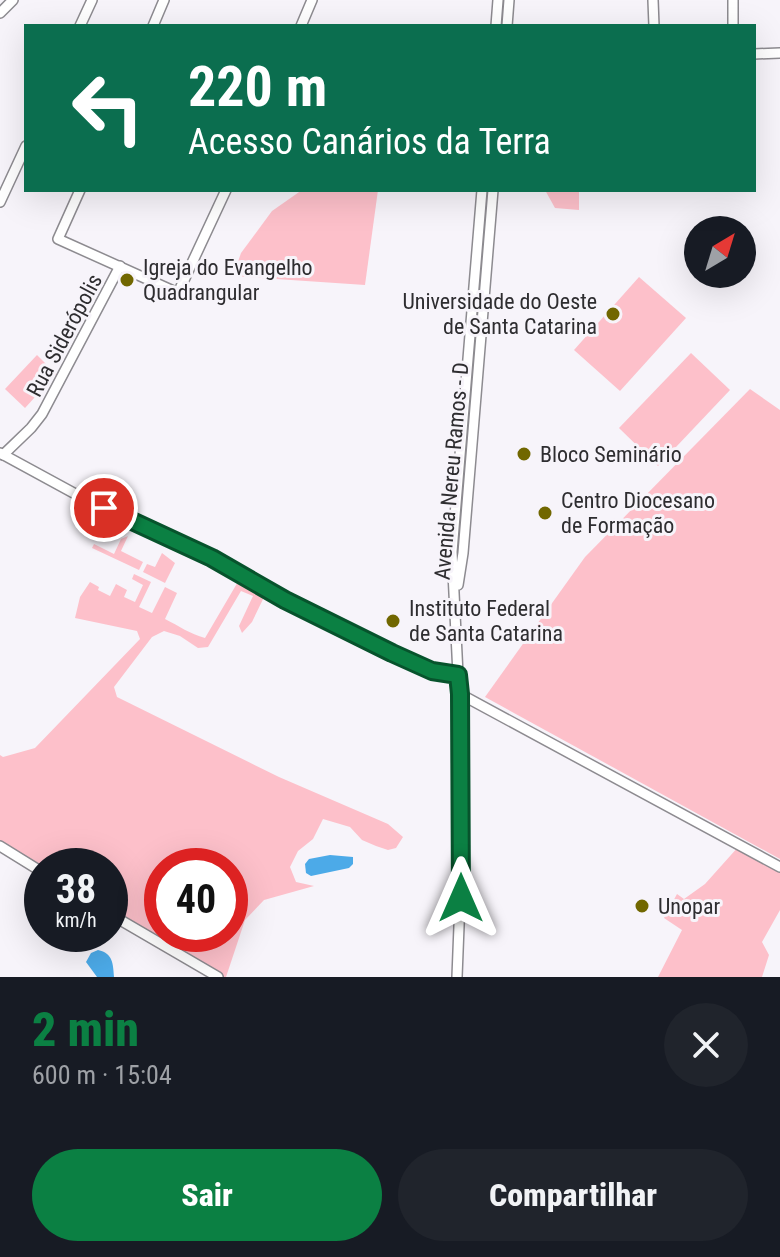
<!DOCTYPE html>
<html lang="pt">
<meta charset="utf-8">
<style>
body{margin:0;font-family:"Roboto Condensed",sans-serif;background:#20242c;color:#f1f3f6;height:100vh;display:flex;flex-direction:column;font-size:30px;white-space:nowrap}
*{box-sizing:border-box;margin:0}
p{font-size:26px;color:#9ea1a6}
.icon{flex:none;width:44px;height:44px;fill:none;stroke:currentColor;stroke-width:2;stroke-linecap:round;stroke-linejoin:round}
.map{position:relative;height:977px;overflow:hidden}
.panel{display:flex;flex-direction:column;background:#171b24;flex:1}
.panel>*{flex:none}
.hud{position:absolute;left:24px;top:24px;width:732px;height:168px;border-radius:0px;box-shadow:0 8px 32px #0002;background:#0b6e4f;color:#fff;overflow:hidden}
.needle{width:52px;rotate:38deg}
.fabs{position:absolute;left:684px;top:216px;display:grid;gap:16px}
.fabs a{display:grid;place-items:center;width:72px;height:72px;border-radius:50%;background:#171b24;box-shadow:0 8px 32px #0002;font-size:40px}
.speed{position:absolute;left:24px;top:848px;display:flex;gap:16px;font-size:40px;font-weight:700;text-align:center}
.speed>*{display:grid;place-content:center;width:104px;height:104px;border-radius:50%;background:#171b24;box-shadow:0 8px 32px #0002;line-height:1}
.speed small{font-size:20px;font-weight:400}
.speed .limit{border:12px solid #d22;background:#fff;color:#111}
.pin{position:absolute;display:grid;place-items:center;width:68px;height:68px;color:#fff;margin:-34px;border:4px solid #fff;border-radius:50%;box-shadow:0 2px 8px #0007}
.me{position:absolute;width:88px;margin:-44px;rotate:0deg;stroke-linejoin:round;filter:drop-shadow(0 0 6px #0008)}
.turn{display:flex;align-items:center;gap:28px;height:168px;padding:0 32px;font-size:36px}
.turn .icon{width:104px;height:104px;stroke-width:2.5}
.turn b{display:block;font-size:56px;line-height:68px}
.round{display:grid;place-items:center;flex:none;width:84px;height:84px;border-radius:42px;background:#20242c}
.head{display:flex;align-items:center;justify-content:space-between;height:136px;padding:0 32px}
h1{font-size:48px;font-weight:800;line-height:60px;color:#0b8043}
.button{display:flex;gap:16px;margin-top:auto;padding:16px 32px}
.button a{flex:1;height:92px;border-radius:48px;background:#0b8043;color:#fff;font-size:32px;font-weight:800;line-height:92px;text-align:center}
.button a+a{background:#20242c;color:#f1f3f6}
.map>svg:first-child{display:block}
.green{fill:#fdc0ca;fill-rule:evenodd}
.water{fill:#4caae8}
.lines{fill:none;stroke-linecap:round;stroke-linejoin:round}
.minor-casing{stroke:#8d8b90;stroke-width:12}
.minor{stroke:#fff;stroke-width:9}
.route-casing{stroke:#07532c;stroke-width:20}
.route{stroke:#0b8043;stroke-width:14}
.poi-dot{fill:#716700;stroke:#f7f4fa;stroke-width:3}
.labels{text-anchor:middle;stroke-width:6;stroke-linejoin:round;paint-order:stroke}
.poi-label{font-size:22px;fill:#2e2d30;stroke:#f7f4fa;text-anchor:start}
.street-label{font-size:22px;fill:#2e2d30;stroke:#f7f4fa}
</style>
<div class="map">
<svg width="780" height="977" viewBox="0 0 780 977">
<rect width="100%" height="100%" fill="#f7f4fa"/>
<g class="green">
<path d="M 302,190 L 378,190 L 365,285 L 233,276 L 241,253 L 272,211 Z"/>
<path d="M 545,190 L 579,190 L 579,210 L 555,208 Z"/>
<path d="M 639,277 L 686,318 L 620,391 L 574,350 Z"/>
<path d="M 691,353 L 730,390 L 658,466 L 619,428 Z"/>
<path d="M 37,355 L 56,374 L 25,408 L 5,389 Z"/>
<path d="M 750,389 L 780,410 L 780,859 L 485,697 L 585,557 Z"/>
<path d="M 128,536 L 121,551 L 143,562 L 139,570 L 92,548 L 94,544 L 114,554 L 121,539 Z"/>
<path d="M 162,553 L 175,563 L 165,583 L 143,572 L 147,564 L 155,567 Z"/>
<path d="M 134,574 L 151,582 L 139,607 L 152,613 L 165,587 L 177,593 L 165,619 C 179,626 190,634 205,638 L 239,580 L 266,593 L 252,622 L 242,633 L 239,626 L 253,596 L 241,591 L 208,647 L 198,648 L 180,636 L 164,631 L 152,637 L 114,687 L 117,697 L 279,777 L 388,824 L 403,837 L 396,848 L 388,850 L 376,846 L 362,840 L 350,827 L 323,819 L 313,839 L 298,851 L 290,867 L 296,882 L 314,886 L 264,900 L 245,920 L 226,977 L 218,977 L 110,914 L 110,866 L 42,866 L 42,872 L 0,846 L 0,755 L 3,757 L 35,748 L 140,639 L 137,631 L 75,618 L 80,597 L 90,582 L 99,587 L 98,590 L 110,596 L 116,584 L 127,590 L 124,597 L 135,602 L 143,585 L 132,579 ZM 162,866 L 230,866 L 230,934 L 162,934 Z"/>
<path d="M 739,846 L 780,870 L 780,910 L 762,942 L 769,955 L 762,977 L 658,977 L 682,930 L 664,918 L 677,894 L 684,899 L 705,884 Z"/>
</g>
<g class="water">
<path d="M 330,855 L 353,857 L 353,864 L 349,868 L 311,876 L 306,873 L 305,864 L 309,859 Z"/>
<path d="M 98,950 C 113,953 113,964 114,977 L 97,977 L 86,962 L 91,953 Z"/>
</g>
<g class="lines">
<defs>
<g id="minor">
<path d="M 653,0 L 654,26"/>
<path d="M 733,0 L 733,26"/>
<path d="M 0,13 L 13,0"/>
<path d="M 80,26 L 92,0"/>
<path d="M 153,26 L 164,0"/>
<path d="M 301,26 L 312,0"/>
<path d="M 496,26 L 498,0"/>
<path d="M 507,26 L 509,0"/>
<path d="M 754,54 L 780,53"/>
<path d="M 80,190 L 58,239 L 178,293 L 226,190"/>
<path d="M 0,202 L 26,146"/>
<path d="M 0,453 L 92,503 L 212,558 L 285,600 L 392,653 L 432,671 L 458,675"/>
<path d="M 3,455 L 31,428 L 42,414 L 120,266"/>
<path d="M 458,585 L 463,553 L 493,190"/>
<path d="M 460,694 L 780,867"/>
<path d="M 0,846 L 42,872"/>
<path d="M 110,914 L 218,977"/>
<path d="M 457,977 L 461,875 L 460,694 L 458,675 L 452,552 L 482,190"/>
</g>
</defs>
<use href="#minor" class="minor-casing"/>
<use href="#minor" class="minor"/>
</g>
<g class="lines">
<defs>
<path id="route" d="M 104,508 L 212,558 L 285,600 L 392,653 L 432,671 L 458,675 L 460,694 L 461,898"/>
</defs>
<use href="#route" class="route-casing"/>
<use href="#route" class="route"/>
</g>
<g class="poi-dot">
<circle cx="127" cy="280" r="8"/>
<circle cx="613" cy="314" r="8"/>
<circle cx="524" cy="454" r="8"/>
<circle cx="545" cy="513" r="8"/>
<circle cx="393" cy="621" r="8"/>
<circle cx="642" cy="906" r="8"/>
</g>
<g class="labels">
<g class="poi-label">
<text x="143" y="275">Igreja do Evangelho<tspan x="143" dy="25">Quadrangular</tspan></text>
<text x="597" y="309" text-anchor="end">Universidade do Oeste<tspan x="597" dy="25">de Santa Catarina</tspan></text>
<text x="540" y="462">Bloco Seminário</text>
<text x="561" y="508">Centro Diocesano<tspan x="561" dy="25">de Formação</tspan></text>
<text x="409" y="616">Instituto Federal<tspan x="409" dy="25">de Santa Catarina</tspan></text>
<text x="658" y="914">Unopar</text>
</g>
<g class="street-label">
<text transform="translate(64 335) rotate(-62)" y="8">Rua Siderópolis</text>
<text transform="translate(451 471) rotate(-85)" y="8">Avenida Nereu Ramos - D</text>
</g>
</g>
</svg>
<div class="fabs">
<a><svg class="needle" viewBox="-14 -14 28 28"><path d="M0-13l5 13h-10z" fill="#e53935"/><path d="M0 13l5-13h-10z" fill="#9ea1a6"/></svg></a>
</div>
<div class="speed"><div>38<small>km/h</small></div><div class="limit">40</div></div>
<div class="pin" style="left:104px;top:508px;background:#d93025"><svg class="icon" aria-label="arrive" viewBox="0 0 24 24"><path d="M6 21V4h12l-3 4 3 4H6"/></svg></div>
<svg class="me" style="left:461px;top:898px" viewBox="-20 -20 40 40"><path d="M0-17L14 15 0 8-14 15z" fill="#0b8043" stroke="#fff" stroke-width="4"/></svg>
<div class="hud">
<div class="turn"><svg class="icon" aria-label="left" viewBox="0 0 24 24"><path d="M17 20v-9H6M10 6l-5 5 5 5"/></svg><div><b>220 m</b>Acesso Canários da Terra</div></div>
</div>
</div>
<section class="panel">
<div class="head"><div><h1>2 min</h1><p>600 m · 15:04</p></div><a class="round"><svg class="icon" aria-label="close" viewBox="0 0 24 24"><path d="M6 6l12 12M18 6L6 18"/></svg></a></div>
<div class="button"><a>Sair</a><a>Compartilhar</a></div>
</section>
